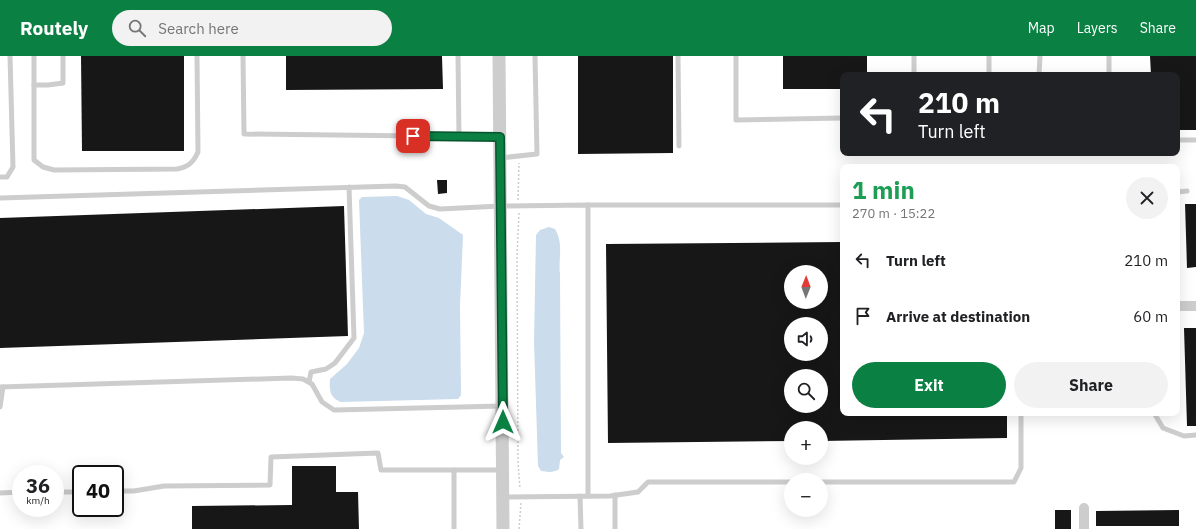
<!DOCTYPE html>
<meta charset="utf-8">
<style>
body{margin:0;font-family:"IBM Plex Sans",sans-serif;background:#f2f2f2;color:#202124;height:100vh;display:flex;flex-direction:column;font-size:15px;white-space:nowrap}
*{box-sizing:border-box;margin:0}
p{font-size:13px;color:#757577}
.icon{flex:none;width:22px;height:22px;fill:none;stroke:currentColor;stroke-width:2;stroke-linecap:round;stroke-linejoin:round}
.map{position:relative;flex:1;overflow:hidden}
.details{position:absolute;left:840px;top:108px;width:340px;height:252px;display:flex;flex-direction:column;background:#fff;border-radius:8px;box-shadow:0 4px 16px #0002}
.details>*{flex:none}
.top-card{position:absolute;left:840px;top:16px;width:340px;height:84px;border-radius:8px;box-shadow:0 4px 16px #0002;background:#202124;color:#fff;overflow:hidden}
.needle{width:26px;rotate:1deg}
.fabs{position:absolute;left:784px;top:209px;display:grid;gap:8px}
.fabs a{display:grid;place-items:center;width:44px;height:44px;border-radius:50%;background:#fff;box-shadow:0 4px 16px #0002;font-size:20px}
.speed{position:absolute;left:12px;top:409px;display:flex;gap:8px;font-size:20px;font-weight:700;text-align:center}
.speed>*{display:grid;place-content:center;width:52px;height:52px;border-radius:50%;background:#fff;box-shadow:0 4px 16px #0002;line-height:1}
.speed small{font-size:10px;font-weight:400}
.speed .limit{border:2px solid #111;border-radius:6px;background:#fff;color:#111}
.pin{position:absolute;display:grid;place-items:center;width:34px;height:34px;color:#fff;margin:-17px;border-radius:8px;box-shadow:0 2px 6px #0006}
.me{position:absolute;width:44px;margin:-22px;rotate:0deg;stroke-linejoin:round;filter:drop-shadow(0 0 3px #0008)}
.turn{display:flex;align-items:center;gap:14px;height:84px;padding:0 12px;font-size:18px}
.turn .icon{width:52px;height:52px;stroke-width:2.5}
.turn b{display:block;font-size:28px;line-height:34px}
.round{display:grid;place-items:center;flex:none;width:42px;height:42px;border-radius:21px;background:#f2f2f2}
.headline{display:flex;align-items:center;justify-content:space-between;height:68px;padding:0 12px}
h1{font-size:24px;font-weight:700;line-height:30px;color:#1e9e55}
.action{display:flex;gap:8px;margin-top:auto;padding:8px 12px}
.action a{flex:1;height:46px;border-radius:24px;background:#0b8043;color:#fff;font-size:16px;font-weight:700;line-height:46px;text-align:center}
.action a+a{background:#f2f2f2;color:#202124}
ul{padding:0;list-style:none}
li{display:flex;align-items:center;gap:12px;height:56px;padding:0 12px}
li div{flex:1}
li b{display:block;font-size:15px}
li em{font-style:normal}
header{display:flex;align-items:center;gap:24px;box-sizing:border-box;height:56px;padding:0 20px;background:#0b8043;color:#fff}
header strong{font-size:19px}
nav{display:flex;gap:22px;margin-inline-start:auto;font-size:14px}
.search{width:280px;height:36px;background:#f2f2f2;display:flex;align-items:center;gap:10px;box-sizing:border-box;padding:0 14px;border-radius:22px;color:#757577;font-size:15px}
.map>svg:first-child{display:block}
.water{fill:#cbdcec}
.building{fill:#171717;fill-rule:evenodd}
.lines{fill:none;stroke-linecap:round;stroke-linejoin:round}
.path{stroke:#cdcdcd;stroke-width:1.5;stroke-dasharray:2 2;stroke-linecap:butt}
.service{stroke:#cdcdcd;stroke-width:5}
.minor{stroke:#cdcdcd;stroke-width:10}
.tertiary{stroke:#cdcdcd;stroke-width:13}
.route-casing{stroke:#07532c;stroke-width:10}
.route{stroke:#0b8043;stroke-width:7}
</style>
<header>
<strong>Routely</strong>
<div class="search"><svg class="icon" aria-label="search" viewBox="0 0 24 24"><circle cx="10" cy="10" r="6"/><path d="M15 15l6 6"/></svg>Search here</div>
<nav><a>Map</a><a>Layers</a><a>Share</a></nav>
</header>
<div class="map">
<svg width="1196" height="473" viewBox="0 0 1196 473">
<rect width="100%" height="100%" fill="#fff"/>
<g class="water">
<path d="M 397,140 L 409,144 L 426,158 L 439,162 L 463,179 L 460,250 L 461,339 L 458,343 L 341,346 C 330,342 329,334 330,323 L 347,308 L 359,292 L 364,277 L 359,144 L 362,141 Z"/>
<path d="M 549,171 L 555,173 C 564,188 558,203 560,218 L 561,397 L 564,401 L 560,404 L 559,413 C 554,417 547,416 541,415 L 538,410 L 534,285 L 536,179 L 540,174 Z"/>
</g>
<g class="building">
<path d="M 81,0 L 184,0 L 184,95 L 82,95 Z"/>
<path d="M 286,0 L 442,0 L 443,33 L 286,34 Z"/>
<path d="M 578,0 L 673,0 L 673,97 L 578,98 Z"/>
<path d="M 783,0 L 867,0 L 867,19 L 843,19 L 843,33 L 783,33 Z"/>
<path d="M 1150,0 L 1196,0 L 1196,74 L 1177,74 L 1177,19 L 1151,19 Z"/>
<path d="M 437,124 L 447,124 L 447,137 L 438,138 Z"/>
<path d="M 1185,148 L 1196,148 L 1196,211 L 1187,212 Z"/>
<path d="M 344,150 L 348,280 L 0,292 L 0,162 Z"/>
<path d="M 843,186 L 843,357 L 1007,357 L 1007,382 L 821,385 L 821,372 L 791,372 L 791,385 L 608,387 L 606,188 ZM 791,216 L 821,216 L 821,246 L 791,246 ZM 791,268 L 821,268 L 821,298 L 791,298 ZM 791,320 L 821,320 L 821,350 L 791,350 Z"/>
<path d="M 1184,272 L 1196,272 L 1196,370 L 1187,370 Z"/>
<path d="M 292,410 L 336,410 L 336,436 L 358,436 L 359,473 L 192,473 L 192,450 L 292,449 Z"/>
<rect x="1055" y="454" width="16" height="19"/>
<path d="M 1179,454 L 1179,470 L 1096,470 L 1096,455 Z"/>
</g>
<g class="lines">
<g class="path">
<path d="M 518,144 L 519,107"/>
<path d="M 519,157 L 517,200 L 518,405 L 520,433"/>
<path d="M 519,473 L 521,447"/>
</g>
<g class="service">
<path d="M 34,0 L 34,104 L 43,111 L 54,114 L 177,113 C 188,111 193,107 198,96 L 197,0"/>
<path d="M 243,0 L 244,78 L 499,81"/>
<path d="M 458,0 L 459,81"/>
<path d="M 678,0 L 679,90"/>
<path d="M 736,0 L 736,64 L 843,62"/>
<path d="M 914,0 L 914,19"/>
<path d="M 1109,0 L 1109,19"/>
<path d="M 989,19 L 989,0"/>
<path d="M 1039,19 L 1040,0"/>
<path d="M 34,29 L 48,29 L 63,27 L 63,0"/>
<path d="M 1177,84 L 1196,84"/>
<path d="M 500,102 L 537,98 L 535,0"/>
<path d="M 0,121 L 7,121 L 13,111 L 10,0"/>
<path d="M 1177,136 L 1187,135"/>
<path d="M 0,142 L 396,130 L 405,131 L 429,150 L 440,153 L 501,150 L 588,149 L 588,440"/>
<path d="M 588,149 L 843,149"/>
<path d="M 309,326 L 311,316 L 326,313 L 335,307 L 354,282 L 349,131"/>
<path d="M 0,331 L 291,322 L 303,323 L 312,328 L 322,346 L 334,354 L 502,350"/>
<path d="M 0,351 L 3,331"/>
<path d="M 1154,357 L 1163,372 L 1184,380 L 1196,379"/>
<path d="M 454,414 L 501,414"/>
<path d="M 821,426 L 1014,426 L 1021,412 L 1021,357"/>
<path d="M 115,435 L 134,435 L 164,430 L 270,429 L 271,401 L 378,397 L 381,414 L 454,414 L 454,473"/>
<path d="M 55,436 L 81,436"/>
<path d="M 0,437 L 21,436"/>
<path d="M 580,440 L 581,473"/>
<path d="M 504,441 L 610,440 L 638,436 L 648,426 L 791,426"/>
<path d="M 615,473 L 615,439"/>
</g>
<g class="minor">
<path d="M 1177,250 L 1196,250"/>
<path d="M 1084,473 L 1084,452"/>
</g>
<path class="tertiary" d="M 499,0 L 503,473"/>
</g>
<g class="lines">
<defs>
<path id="route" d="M 413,80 L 500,81 L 503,366"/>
</defs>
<use href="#route" class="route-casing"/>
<use href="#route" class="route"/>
</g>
</svg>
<div class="fabs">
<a><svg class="needle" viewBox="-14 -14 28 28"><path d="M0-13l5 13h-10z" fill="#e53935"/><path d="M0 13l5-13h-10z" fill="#757577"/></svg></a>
<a><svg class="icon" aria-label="sound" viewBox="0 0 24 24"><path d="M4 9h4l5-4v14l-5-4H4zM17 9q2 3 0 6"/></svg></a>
<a><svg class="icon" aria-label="search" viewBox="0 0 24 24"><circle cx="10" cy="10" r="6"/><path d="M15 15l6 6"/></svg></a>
<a>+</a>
<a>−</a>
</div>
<div class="speed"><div>36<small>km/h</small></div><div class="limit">40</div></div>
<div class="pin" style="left:413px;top:80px;background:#d93025"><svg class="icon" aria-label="arrive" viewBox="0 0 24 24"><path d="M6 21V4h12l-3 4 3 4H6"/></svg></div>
<svg class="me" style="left:503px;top:366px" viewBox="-20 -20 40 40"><path d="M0-17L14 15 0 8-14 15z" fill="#0b8043" stroke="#fff" stroke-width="4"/></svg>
<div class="top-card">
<div class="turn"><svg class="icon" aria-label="left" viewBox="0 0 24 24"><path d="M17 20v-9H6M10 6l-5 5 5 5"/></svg><div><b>210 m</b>Turn left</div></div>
</div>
<section class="details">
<div class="headline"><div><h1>1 min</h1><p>270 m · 15:22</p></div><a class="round"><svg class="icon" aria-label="close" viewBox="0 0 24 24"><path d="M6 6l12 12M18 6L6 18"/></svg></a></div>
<ul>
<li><svg class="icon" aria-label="left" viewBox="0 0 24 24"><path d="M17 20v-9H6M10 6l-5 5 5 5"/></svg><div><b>Turn left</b></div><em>210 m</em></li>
<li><svg class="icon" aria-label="arrive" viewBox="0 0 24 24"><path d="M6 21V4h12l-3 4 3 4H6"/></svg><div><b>Arrive at destination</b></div><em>60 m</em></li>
</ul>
<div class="action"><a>Exit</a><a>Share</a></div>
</section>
</div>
